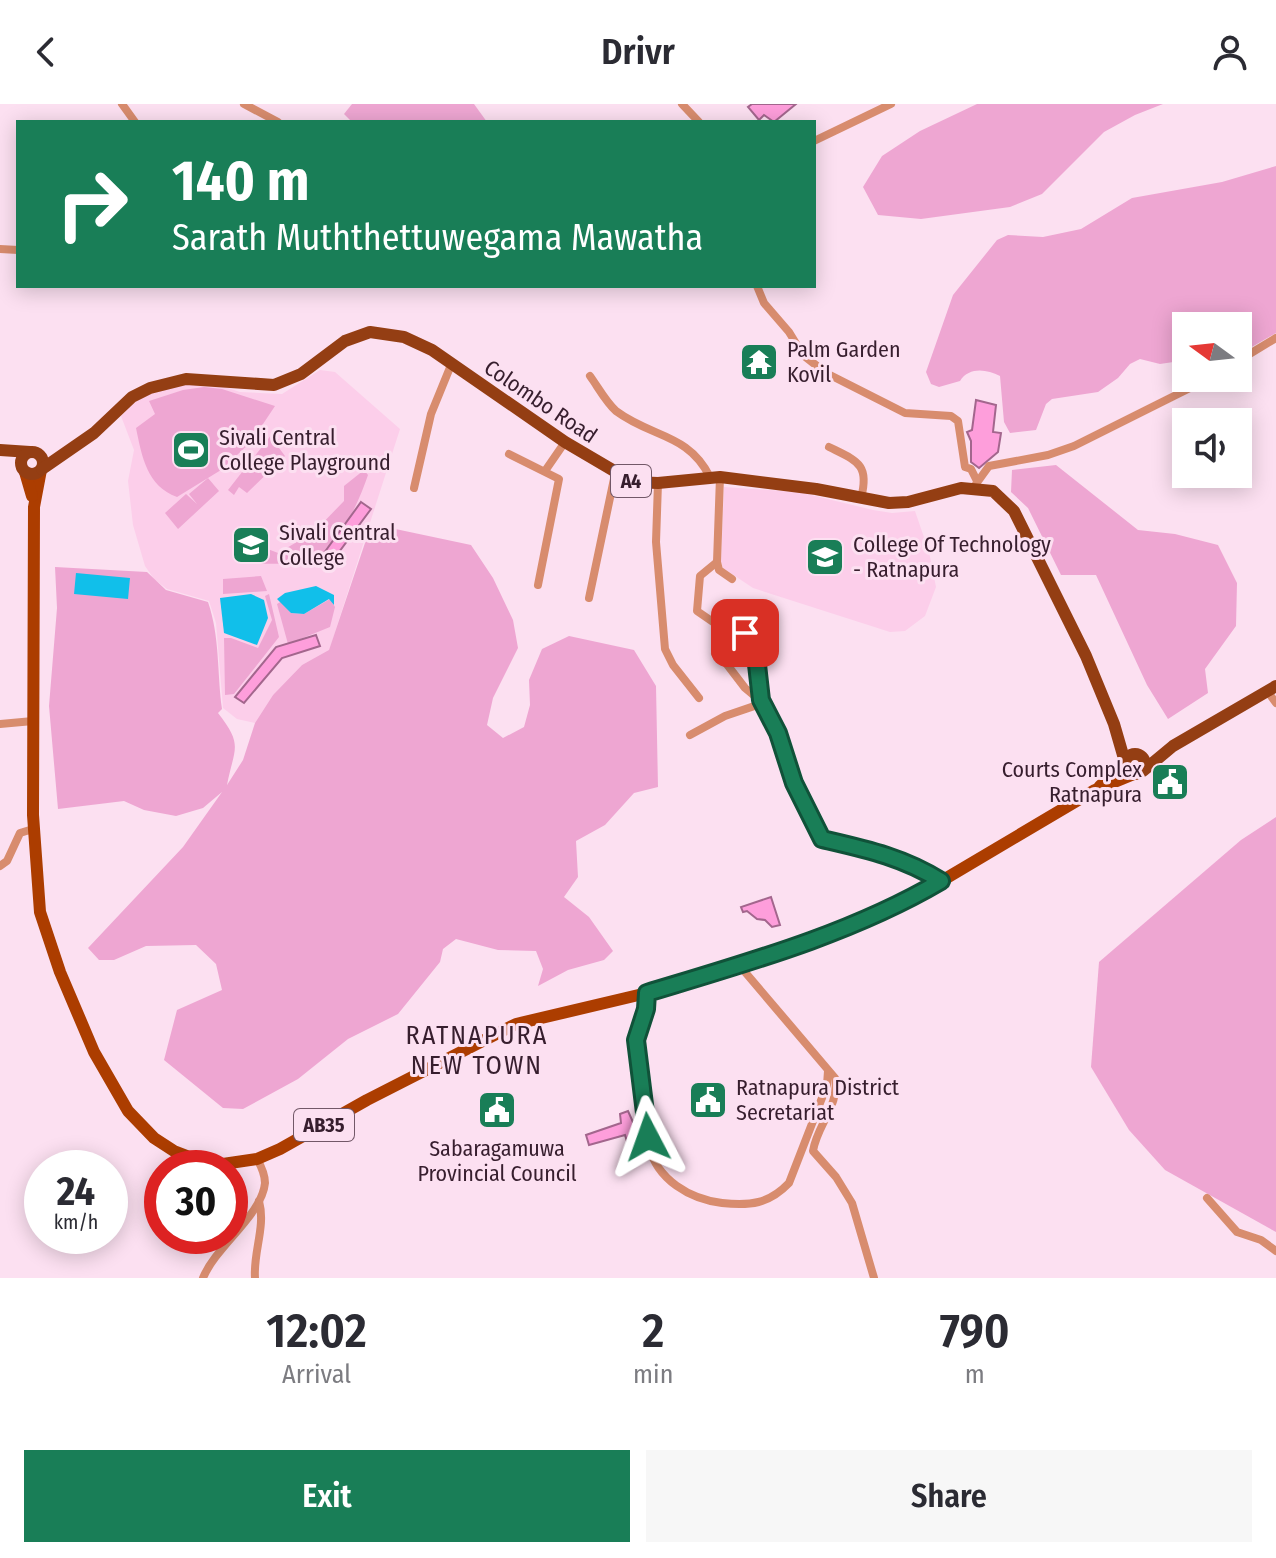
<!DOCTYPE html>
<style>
body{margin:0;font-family:"Fira Sans Condensed",sans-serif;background:#f7f7f7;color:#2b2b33;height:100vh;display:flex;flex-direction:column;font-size:30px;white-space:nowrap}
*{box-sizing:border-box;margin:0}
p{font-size:26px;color:#7c7c81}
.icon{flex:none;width:44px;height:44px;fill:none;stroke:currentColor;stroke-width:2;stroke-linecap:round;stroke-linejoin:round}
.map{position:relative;height:1174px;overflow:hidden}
.details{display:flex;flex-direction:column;background:#fff;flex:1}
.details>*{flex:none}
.top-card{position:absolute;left:16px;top:16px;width:800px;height:168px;border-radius:0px;box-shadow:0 4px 20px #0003;background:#197e57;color:#fff;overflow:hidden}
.needle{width:52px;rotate:285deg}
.buttons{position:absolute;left:1172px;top:208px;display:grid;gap:16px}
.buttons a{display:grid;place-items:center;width:80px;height:80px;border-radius:0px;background:#fff;box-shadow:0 4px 20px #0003;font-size:40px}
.speed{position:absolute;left:24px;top:1046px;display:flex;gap:16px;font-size:40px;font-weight:700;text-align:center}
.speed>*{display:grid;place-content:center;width:104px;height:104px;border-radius:50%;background:#fff;box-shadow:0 4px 20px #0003;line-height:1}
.speed small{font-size:20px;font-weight:400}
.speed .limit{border:12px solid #d22;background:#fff;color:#111}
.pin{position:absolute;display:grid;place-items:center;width:68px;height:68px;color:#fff;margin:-34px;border-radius:16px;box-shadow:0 4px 12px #0006}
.me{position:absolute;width:88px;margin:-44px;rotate:356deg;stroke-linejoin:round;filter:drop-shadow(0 0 6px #0008)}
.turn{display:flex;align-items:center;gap:28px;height:168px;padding:0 24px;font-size:36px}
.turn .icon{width:104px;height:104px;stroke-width:2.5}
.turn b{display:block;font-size:56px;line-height:68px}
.eta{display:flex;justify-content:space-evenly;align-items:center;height:136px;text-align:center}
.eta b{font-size:48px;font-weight:600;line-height:56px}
.action{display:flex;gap:16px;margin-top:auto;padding:16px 24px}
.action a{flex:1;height:92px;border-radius:0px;background:#197e57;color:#fff;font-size:32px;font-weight:600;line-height:92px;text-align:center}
.action a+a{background:#f7f7f7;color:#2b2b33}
header{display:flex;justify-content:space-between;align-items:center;height:104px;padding:0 24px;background:#fff;font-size:36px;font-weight:600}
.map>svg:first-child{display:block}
.built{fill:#fcceea}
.green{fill:#eea6d2}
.water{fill:#11bfea}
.building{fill:#fe9edb;stroke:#a3668d;stroke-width:2}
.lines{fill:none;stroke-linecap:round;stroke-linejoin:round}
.minor{stroke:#d88c6e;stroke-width:8}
.primary{stroke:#ac3d00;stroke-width:12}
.trunk{stroke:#943e13;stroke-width:12}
.route-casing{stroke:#105239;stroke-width:20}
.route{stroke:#197e57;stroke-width:14}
.labels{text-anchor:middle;stroke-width:6;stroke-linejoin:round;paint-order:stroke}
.shield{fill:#fce0f1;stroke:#725868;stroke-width:2}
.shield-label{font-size:20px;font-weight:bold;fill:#371e2e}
.poi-label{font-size:22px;fill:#371e2e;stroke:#fce0f1;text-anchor:start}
.street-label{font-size:22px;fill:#371e2e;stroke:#fce0f1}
.quarter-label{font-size:26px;letter-spacing:2px;fill:#371e2e;stroke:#fce0f1}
</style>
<header><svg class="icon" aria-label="back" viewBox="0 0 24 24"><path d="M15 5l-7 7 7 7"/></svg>Drivr<svg class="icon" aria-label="person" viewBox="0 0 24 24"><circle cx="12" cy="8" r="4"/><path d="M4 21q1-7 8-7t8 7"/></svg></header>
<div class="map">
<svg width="1276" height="1174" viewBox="0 0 1276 1174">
<rect width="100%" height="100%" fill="#fce0f1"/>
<g class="built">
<path d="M 320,266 L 335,268 L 400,325 L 329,547 L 302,561 L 273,591 L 255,619 L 237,615 L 223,604 L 216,519 L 209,497 L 167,485 L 154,475 L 145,462 L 133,421 L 128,377 L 134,346 L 121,312 L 142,291 L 169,282 L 210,278 L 240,288 L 282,290 Z"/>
<path d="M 724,383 L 799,388 L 873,406 L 892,409 L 915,407 L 929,448 L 936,483 L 925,512 L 905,527 L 890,528 L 753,484 L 723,464 L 721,458 Z"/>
</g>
<g class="green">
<path d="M 352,0 L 474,0 L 487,18 L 352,18 L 344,10 Z"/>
<path d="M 977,0 L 1163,0 L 1135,11 L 1104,28 L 1042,90 L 1010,103 L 921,115 L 878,111 L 863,83 L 882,52 L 920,27 Z"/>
<path d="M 1276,62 L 1276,229 L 1238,251 L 1238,222 L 1186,222 L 1186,261 L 1180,257 L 1160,260 L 1140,255 L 1130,260 L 1118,274 L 1098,288 L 1052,295 L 1046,300 L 1036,326 L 1010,329 L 1004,318 L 1000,272 C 986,265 969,263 960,277 L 939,283 L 931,280 L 926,268 L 953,191 L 997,136 L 1008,131 L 1043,133 L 1081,125 L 1132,94 L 1222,78 Z"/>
<path d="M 204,283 L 222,285 L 275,302 L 251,338 L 221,366 L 177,393 C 147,382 142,353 136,324 L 155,310 L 149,297 L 183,286 Z"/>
<path d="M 272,330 L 283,339 L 279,344 L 285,352 L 247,389 L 239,383 L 234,391 L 228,386 Z"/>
<path d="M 1056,361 L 1138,426 L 1175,430 L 1218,441 L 1237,479 L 1236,522 L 1205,565 L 1208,589 L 1168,615 L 1147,581 L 1096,471 L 1061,471 L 1028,404 L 1011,388 L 1012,366 Z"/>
<path d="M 364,366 L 368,371 C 359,397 345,429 324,448 C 310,462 262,461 243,458 L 255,440 L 278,449 L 314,428 L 344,397 L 344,382 Z"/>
<path d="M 208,374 L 219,387 L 178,425 L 165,409 L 186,390 L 197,400 L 189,390 Z"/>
<path d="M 386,423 L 471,441 L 493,474 L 513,516 L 518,544 L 493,594 L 487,621 L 503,634 L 524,623 L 530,601 L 529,576 L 542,545 L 569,532 L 634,546 L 656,582 L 658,683 L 634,689 L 605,721 L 576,737 L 578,773 L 564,793 L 589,813 L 613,847 L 604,856 L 568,866 L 538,882 L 543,865 L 536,847 L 498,846 L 456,835 L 443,845 L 440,858 L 398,910 L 348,935 L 298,975 L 243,1005 L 223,1004 L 164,956 L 177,906 L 222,886 L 216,860 L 196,841 L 146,842 L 114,856 L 99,856 L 88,844 L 183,743 L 222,688 L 203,704 L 176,712 L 144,706 L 124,697 L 58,705 L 49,602 L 57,504 L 55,463 L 147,468 L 166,486 L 208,498 C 220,533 217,568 222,605 L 218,609 C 244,642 234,644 227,681 L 243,656 L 255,619 L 273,591 L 302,561 L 329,546 L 368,430 Z"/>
<path d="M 261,472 L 267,487 L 223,490 L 223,475 Z"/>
<path d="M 269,490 L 279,533 L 234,590 L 225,591 L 224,534 L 231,534 L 258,544 L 272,516 L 265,492 Z"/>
<path d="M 330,495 L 335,503 L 330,523 L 288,540 L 277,500 L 282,497 L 291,509 L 304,510 Z"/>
<path d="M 1276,713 L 1276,1128 L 1165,1066 L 1129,1026 L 1091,963 L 1099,858 L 1241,736 Z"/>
</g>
<g class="water">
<path d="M 76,469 L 130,474 L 128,495 L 74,490 Z"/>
<path d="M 316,482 L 334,491 L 334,501 L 329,495 L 304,510 L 291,509 L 277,495 L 285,489 Z"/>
<path d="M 251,490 L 264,496 L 268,514 L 257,541 L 224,529 L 220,494 Z"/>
</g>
<g class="building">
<path d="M 752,0 L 796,0 L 774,18 L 764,11 L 759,16 L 748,3 Z"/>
<path d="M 755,246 L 771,254 L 763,270 L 748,262 Z"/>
<path d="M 976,296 L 996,301 L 993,328 L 1001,329 L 998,348 L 979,364 L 971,358 L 971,337 L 967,328 L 972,326 Z"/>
<path d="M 361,398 L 371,405 L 333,456 L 324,449 Z"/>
<path d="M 316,531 L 320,542 L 282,554 L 244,599 L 235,593 L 276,543 Z"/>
<path d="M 771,793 L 780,821 L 772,823 L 765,816 L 757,815 L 747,807 L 743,808 L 741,803 Z"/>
<path d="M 628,1007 L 641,1036 L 628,1041 L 625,1031 L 589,1041 L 586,1031 L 621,1019 L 620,1010 Z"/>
</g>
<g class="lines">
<g class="minor">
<path d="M 122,0 L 135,18"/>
<path d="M 244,0 L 278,18"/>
<path d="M 682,0 L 699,18"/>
<path d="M 814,37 L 891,0"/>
<path d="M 0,145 L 18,146"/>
<path d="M 757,182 L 764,199 L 789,228 L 803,251 L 826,269 L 905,309 L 951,312 L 958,317 L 965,363 L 971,365 L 977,377"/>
<path d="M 1238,257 L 1276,234"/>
<path d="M 590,272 C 598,283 606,298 616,307 C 652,334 688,329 710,373"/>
<path d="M 829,343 C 857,357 870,360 861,394"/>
<path d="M 509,350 L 559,375 L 538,481"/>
<path d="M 545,367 L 565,338"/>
<path d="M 658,379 L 656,438 L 665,545 L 673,561 L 699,594"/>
<path d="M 976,380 L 989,362 L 1048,351 L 1074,342 L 1210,274"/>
<path d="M 414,384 L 431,310 L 451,261"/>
<path d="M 717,458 L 719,466 L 732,475"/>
<path d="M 589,494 L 615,370"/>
<path d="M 743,515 L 745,529 L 755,543 L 761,596"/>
<path d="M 713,518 L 697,507 L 700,472 L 717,458 L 720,373"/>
<path d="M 715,549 L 719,550 L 745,584 L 763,599 L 778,629 L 794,679 L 822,735 C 865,745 903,753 941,777"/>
<path d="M 1268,588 L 1276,599"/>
<path d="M 0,620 L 33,617"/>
<path d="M 690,631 L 725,612 L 763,599"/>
<path d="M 0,762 L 7,757 L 20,729 L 33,725"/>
<path d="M 739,861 L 835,974 C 840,1001 817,1021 813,1047 L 836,1073 L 852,1099 L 874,1174"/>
<path d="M 647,889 C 646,906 637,921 637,937 C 636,955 643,975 645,992 C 647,1008 646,1026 649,1042 C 657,1076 690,1095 722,1099 C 750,1102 769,1100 789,1079 L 827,981 L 828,967"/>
<path d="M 1207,1094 L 1237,1128 L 1261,1136 L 1276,1147"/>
<path d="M 203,1174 C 216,1142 262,1111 265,1079 C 265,1070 261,1062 257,1055"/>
<path d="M 255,1174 C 253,1148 266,1123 259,1097"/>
</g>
<g class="primary">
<path d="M 41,366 L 34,403 L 33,711 L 40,808 L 60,868 L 94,948 L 128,1007 L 154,1034 L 174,1047 L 200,1057 L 223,1060 L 257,1055 L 280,1045 L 367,996 L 516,920 L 647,889 L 739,861 L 901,801 L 1095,686 L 1134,670"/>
<path d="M 25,368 L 32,392"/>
<path d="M 1100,682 L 1125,660"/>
</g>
<g class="trunk">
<path d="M 0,346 L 30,348"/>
<circle cx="32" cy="359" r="11"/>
<path d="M 42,365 L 94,329 L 132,293 L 150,284 L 186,275 L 274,281 L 301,270 L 345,237 L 370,228 L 404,233 L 432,246 L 565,338 L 633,378 L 658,379 L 720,373 L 816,385 L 889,399 L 908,398 L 961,384 L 993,387 L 1014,407 L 1086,552 L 1114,620 L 1125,658"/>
<circle cx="1135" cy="660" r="10"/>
<path d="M 1143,667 L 1173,642 L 1276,582"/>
</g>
</g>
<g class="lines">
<defs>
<path id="route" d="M 648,1033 L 636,936 L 646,905 L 647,889 C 746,859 851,830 941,777 C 903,753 865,745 822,735 L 794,679 L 778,629 L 761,596 L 755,543 L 745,529"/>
</defs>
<use href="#route" class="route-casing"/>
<use href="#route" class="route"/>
</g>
<defs>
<symbol id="temple-square" viewBox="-11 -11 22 22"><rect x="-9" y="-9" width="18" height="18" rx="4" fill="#197e57" stroke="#fce0f1"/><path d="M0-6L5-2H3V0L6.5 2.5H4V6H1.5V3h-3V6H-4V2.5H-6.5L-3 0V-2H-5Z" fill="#fff"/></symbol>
<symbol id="stadium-square" viewBox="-11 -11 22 22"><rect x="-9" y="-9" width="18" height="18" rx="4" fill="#197e57" stroke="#fce0f1"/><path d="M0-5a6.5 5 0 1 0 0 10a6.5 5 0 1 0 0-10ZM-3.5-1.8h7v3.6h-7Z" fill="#fff"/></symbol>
<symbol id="university-square" viewBox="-11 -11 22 22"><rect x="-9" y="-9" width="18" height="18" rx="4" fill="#197e57" stroke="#fce0f1"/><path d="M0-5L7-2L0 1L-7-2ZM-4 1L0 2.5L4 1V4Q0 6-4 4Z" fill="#fff"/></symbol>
<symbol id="civic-square" viewBox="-11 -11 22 22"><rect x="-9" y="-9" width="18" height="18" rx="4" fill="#197e57" stroke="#fce0f1"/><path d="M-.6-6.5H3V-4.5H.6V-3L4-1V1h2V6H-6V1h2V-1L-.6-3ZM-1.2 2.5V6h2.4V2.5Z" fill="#fff"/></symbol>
</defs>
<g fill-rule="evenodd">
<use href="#temple-square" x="737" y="236" width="44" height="44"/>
<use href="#stadium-square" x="169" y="324" width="44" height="44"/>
<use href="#university-square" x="229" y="419" width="44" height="44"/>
<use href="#university-square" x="803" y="431" width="44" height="44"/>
<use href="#civic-square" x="1148" y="656" width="44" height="44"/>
<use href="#civic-square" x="686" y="974" width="44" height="44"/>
<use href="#civic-square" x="475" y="984" width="44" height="44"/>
</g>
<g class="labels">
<g class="shield">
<rect x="611" y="361" width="40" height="32" rx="6"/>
<rect x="294" y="1005" width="60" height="32" rx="6"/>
</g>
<g class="shield-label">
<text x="631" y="384">A4</text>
<text x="324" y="1028">AB35</text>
</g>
<g class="poi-label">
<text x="787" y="253">Palm Garden<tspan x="787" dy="25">Kovil</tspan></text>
<text x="219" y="341">Sivali Central<tspan x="219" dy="25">College Playground</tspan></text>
<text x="279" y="436">Sivali Central<tspan x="279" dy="25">College</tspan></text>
<text x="853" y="448">College Of Technology<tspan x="853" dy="25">- Ratnapura</tspan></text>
<text x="1142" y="673" text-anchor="end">Courts Complex<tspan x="1142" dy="25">Ratnapura</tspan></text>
<text x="736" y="991">Ratnapura District<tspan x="736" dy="25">Secretariat</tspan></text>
<text x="497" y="1052" text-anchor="middle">Sabaragamuwa<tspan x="497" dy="25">Provincial Council</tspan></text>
</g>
<g class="street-label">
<text transform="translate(541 297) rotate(34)" y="8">Colombo Road</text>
</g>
<g class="quarter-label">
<text x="477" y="940">RATNAPURA<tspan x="477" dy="30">NEW TOWN</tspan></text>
</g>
</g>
</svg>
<div class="buttons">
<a><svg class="needle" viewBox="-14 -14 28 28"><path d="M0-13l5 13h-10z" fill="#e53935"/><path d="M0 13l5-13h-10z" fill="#7c7c81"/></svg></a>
<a><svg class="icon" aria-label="sound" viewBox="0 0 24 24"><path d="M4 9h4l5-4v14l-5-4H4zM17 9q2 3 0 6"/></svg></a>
</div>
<div class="speed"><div>24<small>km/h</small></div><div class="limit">30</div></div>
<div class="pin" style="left:745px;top:529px;background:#d93025"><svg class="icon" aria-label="arrive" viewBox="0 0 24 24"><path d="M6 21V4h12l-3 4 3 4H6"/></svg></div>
<svg class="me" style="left:648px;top:1033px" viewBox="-20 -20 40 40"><path d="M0-17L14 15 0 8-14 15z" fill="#197e57" stroke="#fff" stroke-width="4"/></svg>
<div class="top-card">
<div class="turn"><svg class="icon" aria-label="right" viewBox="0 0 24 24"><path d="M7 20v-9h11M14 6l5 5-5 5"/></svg><div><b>140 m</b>Sarath Muththettuwegama Mawatha</div></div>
</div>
</div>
<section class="details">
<div class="eta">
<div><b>12:02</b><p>Arrival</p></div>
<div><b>2</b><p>min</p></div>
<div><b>790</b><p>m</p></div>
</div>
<div class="action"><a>Exit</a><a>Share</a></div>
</section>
